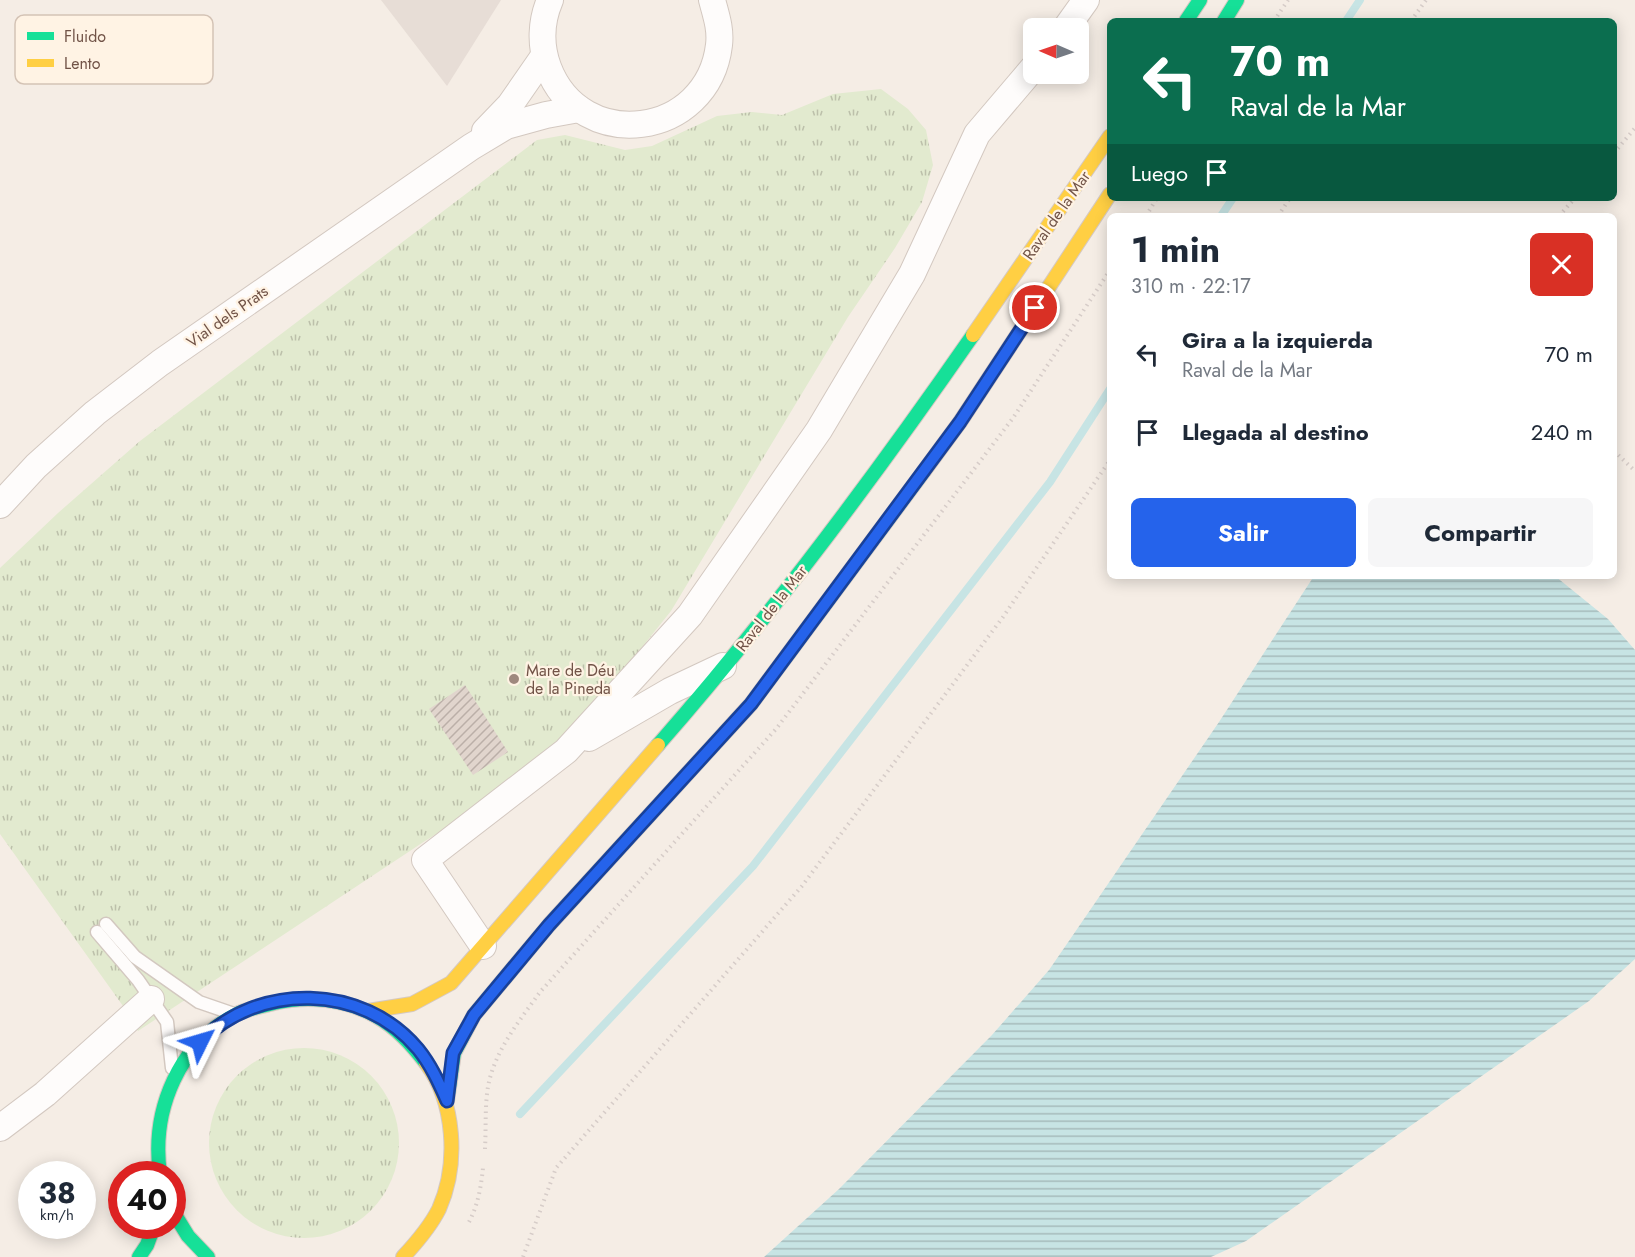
<!DOCTYPE html>
<html lang="es">
<meta charset="utf-8">
<style>
body{margin:0;font-family:Jost,sans-serif;background:#f6f6f7;color:#1f2937;height:100vh;display:flex;flex-direction:column;font-size:22px;white-space:nowrap}
*{box-sizing:border-box;margin:0}
p{font-size:20px;color:#747a83}
.icon{flex:none;width:33px;height:33px;fill:none;stroke:currentColor;stroke-width:2;stroke-linecap:round;stroke-linejoin:round}
.map{position:relative;flex:1;overflow:hidden}
.drawer{position:absolute;left:1107px;top:213px;width:510px;height:366px;display:flex;flex-direction:column;background:#fff;border-radius:9px;box-shadow:0 3px 15px #0003}
.drawer>*{flex:none}
.hud{position:absolute;left:1107px;top:18px;width:510px;height:183px;border-radius:9px;box-shadow:0 3px 15px #0003;background:#0b6e4f;color:#fff;overflow:hidden}
.needle{width:39px;rotate:272deg}
.buttons{position:absolute;left:1023px;top:18px;display:grid;gap:12px}
.buttons a{display:grid;place-items:center;width:66px;height:66px;border-radius:9px;background:#fff;box-shadow:0 3px 15px #0003;font-size:30px}
.speed{position:absolute;left:18px;top:1161px;display:flex;gap:12px;font-size:30px;font-weight:700;text-align:center}
.speed>*{display:grid;place-content:center;width:78px;height:78px;border-radius:50%;background:#fff;box-shadow:0 3px 15px #0003;line-height:1}
.speed small{font-size:15px;font-weight:400}
.speed .limit{border:9px solid #d22;background:#fff;color:#111}
.pin{position:absolute;display:grid;place-items:center;width:51px;height:51px;color:#fff;margin:-26px;border:3px solid #fff;border-radius:50%;box-shadow:0 2px 6px #0007}
.me{position:absolute;width:66px;margin:-33px;rotate:50deg;stroke-linejoin:round;filter:drop-shadow(0 0 4px #0008)}
.turn{display:flex;align-items:center;gap:21px;height:126px;padding:0 24px;font-size:27px}
.turn .icon{width:78px;height:78px;stroke-width:2.5}
.turn b{display:block;font-size:42px;line-height:51px}
.then{display:flex;align-items:center;height:57px;padding:0 24px;background:#0003;gap:12px;font-size:22px}
.round{display:grid;place-items:center;flex:none;width:63px;height:63px;border-radius:9px;background:#f6f6f7}
.overview{display:flex;align-items:center;justify-content:space-between;height:102px;padding:0 24px}
h1{font-size:36px;font-weight:700;line-height:45px}
.primary-button{display:flex;gap:12px;margin-top:auto;padding:12px 24px}
.primary-button a{flex:1;height:69px;border-radius:9px;background:#2563eb;color:#fff;font-size:24px;font-weight:700;line-height:69px;text-align:center}
.primary-button a+a{background:#f6f6f7;color:#1f2937}
ul{padding:0;list-style:none}
li{display:flex;align-items:center;gap:18px;height:78px;padding:0 24px}
li div{flex:1}
li b{display:block;font-size:22px}
li em{font-style:normal}
.map>svg:first-child{display:block}
.industrial{fill:#e7ddd6}
.grass{fill:url(#grass-tufts)}
.water{fill:url(#water-rules)}
.lines{fill:none;stroke-linecap:round;stroke-linejoin:round}
.stream{stroke:#c7e4e4;stroke-width:8}
.building{fill:url(#building-hatch)}
.lane-casing{stroke:#d3c8c0;stroke-width:15}
.street-casing{stroke:#d3c8c0;stroke-width:28}
.fast-casing{stroke:#d5c9c2;stroke-width:16}
.slow-casing{stroke:#d5c9c2;stroke-width:16}
.path{stroke:#d6ccc8;stroke-width:4;stroke-dasharray:1.5 4.5;stroke-linecap:butt}
.lane{stroke:#fefcfb;stroke-width:12}
.street{stroke:#fefcfb;stroke-width:26}
.fast{stroke:#16e098;stroke-width:14}
.slow{stroke:#ffcf43;stroke-width:14}
.route-casing{stroke:#184099;stroke-width:15}
.route{stroke:#2563eb;stroke-width:10}
.poi-dot{fill:#9f897e;stroke:#fff3e4;stroke-width:2}
.labels{text-anchor:middle;stroke-width:4.5;stroke-linejoin:round;paint-order:stroke}
.street-label{font-size:16px;fill:#715347;stroke:#fff3e4}
.poi-label{font-size:16px;fill:#715347;stroke:#fff3e4;text-anchor:start}
.key{fill:#fff3e4;stroke:#d4c3b5;stroke-width:1.5}
.key-label{font-size:16px;fill:#715347}
</style>
<div class="map">
<svg width="1635" height="1257" viewBox="0 0 1635 1257">
<defs>
<pattern id="grass-tufts" width="24" height="20" patternUnits="userSpaceOnUse" patternTransform="scale(1.5)"><rect width="24" height="20" fill="#e2eacf"/><path d="M3 7l-1-3M5 7V3M7 7l1-3M15 17l-1-3M17 17v-4M19 17l1-3" fill="none" stroke="#bcc0aa"/></pattern>
<pattern id="water-rules" width="6" height="5" patternUnits="userSpaceOnUse" patternTransform="scale(1.5)"><rect width="6" height="5" fill="#c7e4e4"/><path d="M0 2.5h6" fill="none" stroke="#a6bbbb"/></pattern>
<pattern id="building-hatch" width="6" height="6" patternUnits="userSpaceOnUse" patternTransform="scale(1.5)"><rect width="6" height="6" fill="#e1d5cd"/><path d="M-1 1l2-2M0 6l6-6M5 7l2-2" fill="none" stroke="#bbafa8"/></pattern>
</defs>
<rect width="100%" height="100%" fill="#f5ede5"/>
<path class="industrial" d="M 381,0 L 501,0 L 447,86 Z"/>
<g class="grass">
<path d="M 881,89 L 908,109 L 926,130 L 933,165 L 922,202 L 895,248 L 848,317 L 671,611 L 598,702 L 541,768 L 425,841 L 138,1031 L 123,1006 L 0,834 L 0,568 L 58,513 L 140,441 L 537,140 L 565,135 L 625,150 L 652,146 L 717,116 L 752,112 L 782,115 L 833,94 Z"/>
<circle cx="304" cy="1143" r="95"/>
</g>
<path class="water" d="M 1314,576 L 1555,576 L 1608,619 L 1635,650 L 1635,959 L 1589,1001 L 1246,1241 L 1211,1257 L 764,1257 L 839,1189 L 992,1035 L 1049,970 L 1219,722 Z"/>
<g class="lines">
<g class="stream">
<path d="M 1346,21 L 1360,0"/>
<path d="M 1221,216 L 1233,198"/>
<path d="M 520,1114 L 753,866 L 1050,482 L 1110,389"/>
</g>
</g>
<path class="building" d="M 465,685 L 508,752 L 473,775 L 429,709 Z"/>
<g class="lines">
<defs>
<g id="lane">
<path d="M 106,924 L 135,957 L 199,1002 L 231,1013"/>
<path d="M 97,932 L 138,980 L 167,1022 L 172,1068"/>
</g>
<g id="street">
<path d="M 550,0 C 541,21 540,45 548,67 C 581,155 708,138 719,45 C 721,29 716,15 712,0"/>
<path d="M 1066,28 L 1086,0"/>
<path d="M 485,131 L 510,105 L 544,56"/>
<path d="M 0,505 L 36,466 L 95,413 L 160,363 L 471,147 L 506,126 L 546,115 L 579,109"/>
<path d="M 589,738 L 670,691 L 723,666"/>
<path d="M 483,946 L 425,860 L 566,751 L 690,615 L 819,430 L 912,274 L 977,134 L 1034,67"/>
<path d="M 0,1128 L 45,1094 L 151,999"/>
</g>
<g id="fast">
<path d="M 1186,21 L 1200,0"/>
<path d="M 1224,21 L 1237,0"/>
<path d="M 658,745 C 772,615 875,476 973,335"/>
<path d="M 447,1101 L 454,1053 L 474,1015 L 549,925 L 751,704 L 924,471"/>
<path d="M 160,1174 C 151,1110 179,1042 239,1013 C 251,1008 263,1006 274,1003 C 308,995 346,999 376,1016 C 397,1028 412,1045 426,1063"/>
<path d="M 172,1210 L 188,1236 L 208,1257"/>
<path d="M 139,1257 L 147,1245 L 154,1226"/>
</g>
<g id="slow">
<path d="M 973,335 L 1110,136"/>
<path d="M 924,471 L 960,422 L 1110,194"/>
<path d="M 368,1011 L 412,1004 L 451,983 L 658,745"/>
<path d="M 403,1257 C 417,1242 430,1227 439,1209 C 459,1164 455,1102 426,1063"/>
</g>
</defs>
<use href="#lane" class="lane-casing"/>
<use href="#street" class="street-casing"/>
<use href="#fast" class="fast-casing"/>
<use href="#slow" class="slow-casing"/>
<g class="path">
<path d="M 1274,21 L 1288,0"/>
<path d="M 1411,21 L 1426,0"/>
<path d="M 1614,153 L 1635,128"/>
<path d="M 1146,216 L 1157,198"/>
<path d="M 1278,216 L 1290,198"/>
<path d="M 1559,216 L 1575,198"/>
<path d="M 1614,451 L 1635,471"/>
<path d="M 485,1149 C 486,1131 485,1112 487,1094 C 491,1055 518,1023 540,992 L 776,729 L 1013,418 L 1110,270"/>
<path d="M 469,1222 C 478,1205 481,1187 483,1168"/>
<path d="M 523,1257 L 556,1168 L 802,886 L 1003,617 L 1110,460"/>
</g>
<use href="#lane" class="lane"/>
<use href="#street" class="street"/>
<use href="#fast" class="fast"/>
<use href="#slow" class="slow"/>
</g>
<g class="lines">
<defs>
<path id="route" d="M 200,1042 C 258,982 363,983 418,1049 C 431,1065 439,1083 447,1101 L 453,1053 L 474,1015 L 549,925 L 751,704 L 960,422 L 1035,308"/>
</defs>
<use href="#route" class="route-casing"/>
<use href="#route" class="route"/>
</g>
<circle class="poi-dot" cx="514" cy="679" r="6"/>
<g class="labels">
<g class="street-label">
<text transform="translate(1056 215) rotate(-55)" y="6">Raval de la Mar</text>
<text transform="translate(227 316) rotate(-35)" y="6">Vial dels Prats</text>
<text transform="translate(771 608) rotate(-52)" y="6">Raval de la Mar</text>
</g>
<g class="poi-label">
<text x="526" y="676">Mare de Déu<tspan x="526" dy="18">de la Pineda</tspan></text>
</g>
</g>
<rect x="15" y="15" width="198" height="69" rx="9" class="key"/>
<rect x="27" y="32" width="27" height="8" fill="#16e098"/>
<rect x="27" y="59" width="27" height="8" fill="#ffcf43"/>
<g class="key-label">
<text x="64" y="42">Fluido</text>
<text x="64" y="69">Lento</text>
</g>
</svg>
<div class="buttons">
<a><svg class="needle" viewBox="-14 -14 28 28"><path d="M0-13l5 13h-10z" fill="#e53935"/><path d="M0 13l5-13h-10z" fill="#747a83"/></svg></a>
</div>
<div class="speed"><div>38<small>km/h</small></div><div class="limit">40</div></div>
<div class="pin" style="left:1035px;top:308px;background:#d93025"><svg class="icon" aria-label="arrive" viewBox="0 0 24 24"><path d="M6 21V4h12l-3 4 3 4H6"/></svg></div>
<svg class="me" style="left:200px;top:1042px" viewBox="-20 -20 40 40"><path d="M0-17L14 15 0 8-14 15z" fill="#2563eb" stroke="#fff" stroke-width="4"/></svg>
<div class="hud">
<div class="turn"><svg class="icon" aria-label="left" viewBox="0 0 24 24"><path d="M17 20v-9H6M10 6l-5 5 5 5"/></svg><div><b>70 m</b>Raval de la Mar</div></div>
<div class="then">Luego<svg class="icon" aria-label="arrive" viewBox="0 0 24 24"><path d="M6 21V4h12l-3 4 3 4H6"/></svg></div>
</div>
<section class="drawer">
<div class="overview"><div><h1>1 min</h1><p>310 m · 22:17</p></div><a class="round" style="background:#d93025;color:#fff"><svg class="icon" aria-label="close" viewBox="0 0 24 24"><path d="M6 6l12 12M18 6L6 18"/></svg></a></div>
<ul>
<li><svg class="icon" aria-label="left" viewBox="0 0 24 24"><path d="M17 20v-9H6M10 6l-5 5 5 5"/></svg><div><b>Gira a la izquierda</b><p>Raval de la Mar</p></div><em>70 m</em></li>
<li><svg class="icon" aria-label="arrive" viewBox="0 0 24 24"><path d="M6 21V4h12l-3 4 3 4H6"/></svg><div><b>Llegada al destino</b></div><em>240 m</em></li>
</ul>
<div class="primary-button"><a>Salir</a><a>Compartir</a></div>
</section>
</div>
